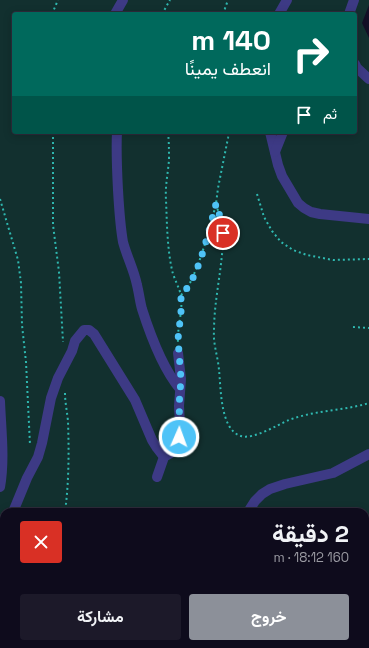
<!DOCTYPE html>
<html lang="ar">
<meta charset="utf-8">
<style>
body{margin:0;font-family:"Space Grotesk",Vazirmatn,sans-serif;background:#1c1929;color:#f1f3f6;direction:rtl;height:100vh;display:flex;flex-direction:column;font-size:15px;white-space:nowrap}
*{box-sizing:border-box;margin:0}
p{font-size:13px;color:#9b9ba3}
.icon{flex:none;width:22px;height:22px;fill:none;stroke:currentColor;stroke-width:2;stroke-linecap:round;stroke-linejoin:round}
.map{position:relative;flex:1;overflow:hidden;direction:ltr}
.sheet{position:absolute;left:0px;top:508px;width:369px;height:140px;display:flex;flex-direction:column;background:#0e0b1c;border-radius:12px 12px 0 0;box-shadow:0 2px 10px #0003,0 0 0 1px #2e2b3b;direction:rtl}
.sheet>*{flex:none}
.hud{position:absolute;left:12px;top:12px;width:345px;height:122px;border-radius:4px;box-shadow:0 2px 10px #0003,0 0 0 1px #2e2b3b;direction:rtl;background:#00695c;color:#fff;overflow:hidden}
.pin{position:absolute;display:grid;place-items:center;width:34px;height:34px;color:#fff;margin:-17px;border:2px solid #fff;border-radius:50%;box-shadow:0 1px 4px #0007}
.me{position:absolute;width:44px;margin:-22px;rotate:2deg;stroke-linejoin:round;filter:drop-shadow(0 0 3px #0008)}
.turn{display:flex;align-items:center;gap:14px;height:84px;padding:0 20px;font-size:18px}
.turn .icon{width:52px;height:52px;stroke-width:2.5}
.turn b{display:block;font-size:28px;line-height:34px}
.then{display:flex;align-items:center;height:38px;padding:0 20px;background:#0003;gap:8px;font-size:15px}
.round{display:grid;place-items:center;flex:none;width:42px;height:42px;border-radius:4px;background:#1c1929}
.overview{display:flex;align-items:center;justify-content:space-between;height:68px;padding:0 20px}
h1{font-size:24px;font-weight:700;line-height:30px}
.primary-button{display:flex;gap:8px;margin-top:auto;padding:8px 20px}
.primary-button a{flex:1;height:46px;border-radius:4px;background:#8c9099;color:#fff;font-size:16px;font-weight:700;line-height:46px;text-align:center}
.primary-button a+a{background:#1c1929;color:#f1f3f6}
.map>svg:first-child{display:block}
.green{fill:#12302f;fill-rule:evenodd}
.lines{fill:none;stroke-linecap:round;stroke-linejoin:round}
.path{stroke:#2fb8b0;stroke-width:2;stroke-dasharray:2 3;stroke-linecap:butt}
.minor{stroke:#3d3a85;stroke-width:10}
.route{stroke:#4fc3f7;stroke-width:7;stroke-dasharray:0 12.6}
</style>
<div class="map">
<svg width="369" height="648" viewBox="0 0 369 648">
<rect width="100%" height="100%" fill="#130f26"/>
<path class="green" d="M 0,0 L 369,0 L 369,5 L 362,23 L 369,38 L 369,648 L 0,648 ZM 14,14 L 355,14 L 355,132 L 14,132 ZM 4,512 L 365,512 L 365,644 L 4,644 Z"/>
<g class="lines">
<g class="path">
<path d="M 52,14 L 58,0"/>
<path d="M 162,14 L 170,0"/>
<path d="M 223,14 L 228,0"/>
<path d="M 53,132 L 53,225 L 59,272 L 63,342"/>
<path d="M 168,132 C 169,141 169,150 169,160 C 168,173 165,186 166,200 C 167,223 167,247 172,270 C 174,279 180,289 181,296 C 183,312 177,327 178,343"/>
<path d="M 257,194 L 264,217 L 272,231 L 281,242 L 293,250 L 307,255 L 333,260 L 369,259"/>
<path d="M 0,199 L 18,260 L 21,283 L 22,325 L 26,362 L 30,445"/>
<path d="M 216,204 C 219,214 222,224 223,234 C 223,267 214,298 214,331 C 213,344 218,357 219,370 C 221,388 220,430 241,436 C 253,440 277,425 289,420 C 315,410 343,411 369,403"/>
<path d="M 181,295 L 185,291 L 190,283 L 198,265 L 208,235 L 216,204 L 218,188 L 228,138 L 229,132"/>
<path d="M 353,327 L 369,328"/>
<path d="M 65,393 C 65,402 67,411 68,421 C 69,451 69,482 65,512"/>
</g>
<g class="minor">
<path d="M 115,14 L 123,0"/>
<path d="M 279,14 L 287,0"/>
<path d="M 349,14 L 354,0"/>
<path d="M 355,64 L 357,68 L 369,79"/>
<path d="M 117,132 C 116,151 117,171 118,190 C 119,207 120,225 123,242 C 127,257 134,270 137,285 C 139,293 140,302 142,309 C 150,334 163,369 180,389"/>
<path d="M 270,132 L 278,165 L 282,176 L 298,203 L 304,208 L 311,212 L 320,214 L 369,219"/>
<path d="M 275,152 L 283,132"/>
<path d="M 0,401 C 1,429 5,459 0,487"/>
<path d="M 157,477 L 164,457 L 171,453 L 175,447 L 179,437 L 180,424 L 179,406 L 181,379 L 178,353"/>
<path d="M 13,512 L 27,478 L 38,457 L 42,443 L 51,398 L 58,378 L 72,351 L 75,341 L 84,330 L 89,330 L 94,334 L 135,400 L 152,440 L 157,448 L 164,457"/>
<path d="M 248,512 L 255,501 L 262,494 L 270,489 L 285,484 L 333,473 L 369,454"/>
<path d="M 0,537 L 4,529"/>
<path d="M 0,592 L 4,588"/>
<path d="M 365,606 L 369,598"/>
<path d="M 267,648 L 268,644"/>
<path d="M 332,648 L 336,644"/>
</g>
</g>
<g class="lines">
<path class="route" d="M 179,437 L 180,424 L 179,406 L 181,379 L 178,339 L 181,312 L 181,295 C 199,279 209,229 216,204 L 221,220 L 223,233"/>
</g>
</svg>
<div class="pin" style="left:223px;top:233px;background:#d93025"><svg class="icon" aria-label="arrive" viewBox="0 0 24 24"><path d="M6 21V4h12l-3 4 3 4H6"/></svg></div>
<svg class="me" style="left:179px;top:437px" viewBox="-20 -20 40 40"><circle r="17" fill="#4fc3f7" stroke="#fff" stroke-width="3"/><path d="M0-11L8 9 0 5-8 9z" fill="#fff"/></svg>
<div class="hud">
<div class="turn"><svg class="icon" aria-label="right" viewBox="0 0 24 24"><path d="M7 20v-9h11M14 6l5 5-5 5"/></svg><div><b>140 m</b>انعطف يمينًا</div></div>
<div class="then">ثم<svg class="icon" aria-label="arrive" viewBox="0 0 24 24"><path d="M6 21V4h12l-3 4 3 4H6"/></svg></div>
</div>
<section class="sheet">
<div class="overview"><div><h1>2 دقيقة</h1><p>160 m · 18:12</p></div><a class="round" style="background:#d93025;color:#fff"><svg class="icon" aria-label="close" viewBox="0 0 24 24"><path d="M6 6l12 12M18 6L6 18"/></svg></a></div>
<div class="primary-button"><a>خروج</a><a>مشاركة</a></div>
</section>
</div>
